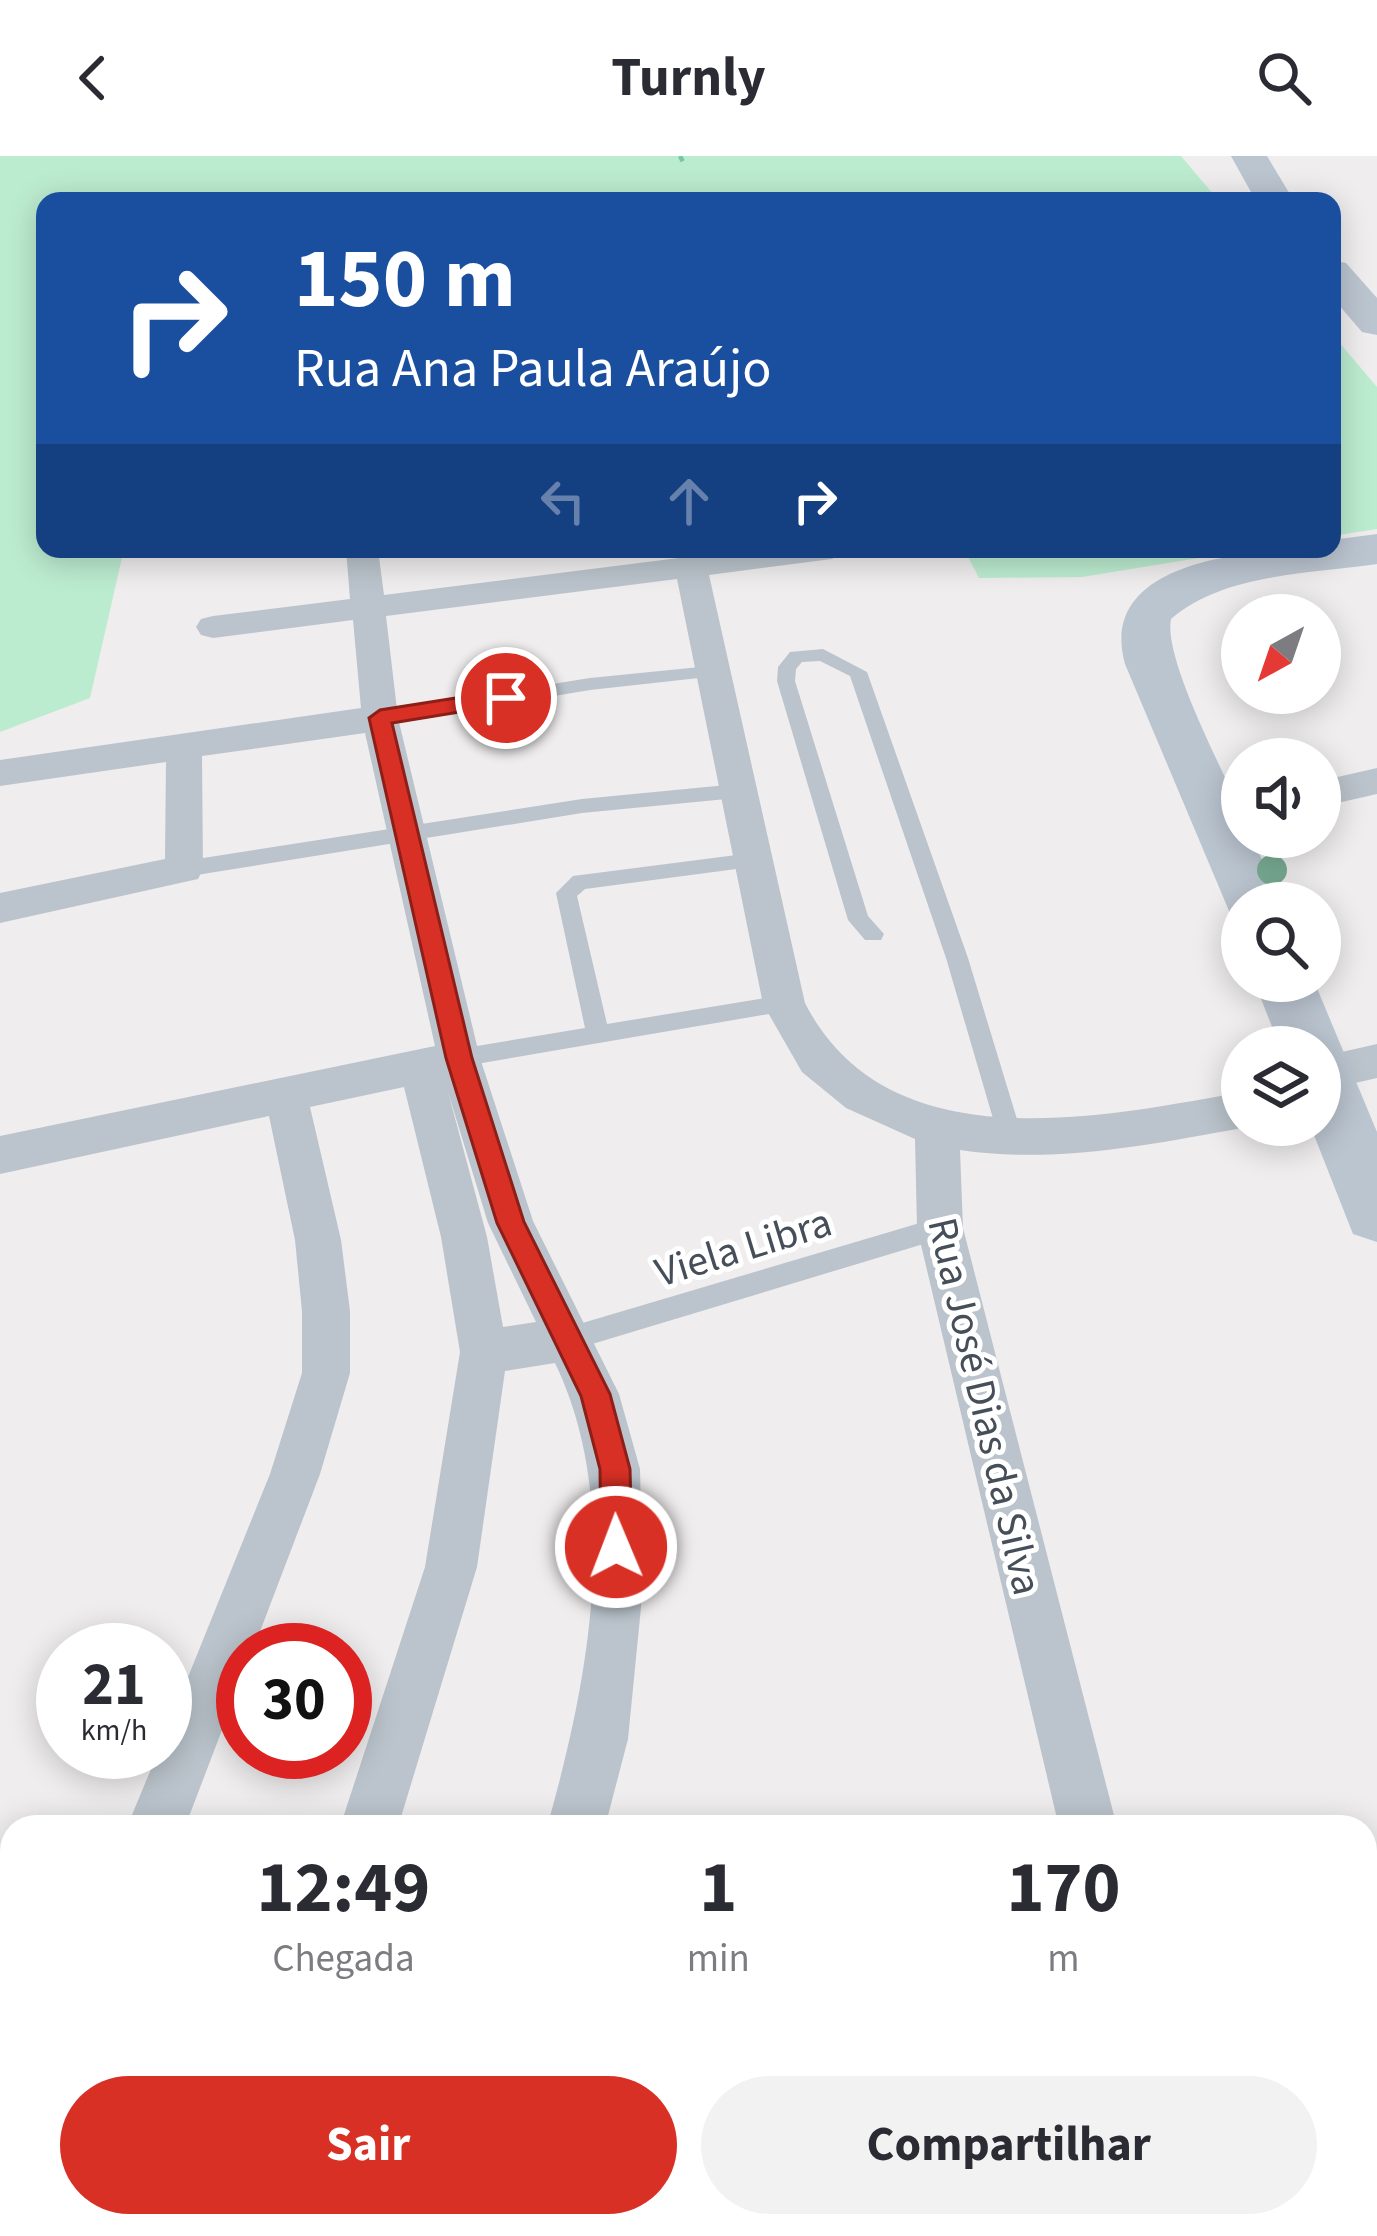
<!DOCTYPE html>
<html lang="pt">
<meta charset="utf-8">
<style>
body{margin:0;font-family:"Source Sans 3",sans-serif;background:#f2f2f3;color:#2b2b33;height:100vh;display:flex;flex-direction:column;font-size:45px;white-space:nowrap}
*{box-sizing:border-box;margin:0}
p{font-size:39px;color:#7c7c81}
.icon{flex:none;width:66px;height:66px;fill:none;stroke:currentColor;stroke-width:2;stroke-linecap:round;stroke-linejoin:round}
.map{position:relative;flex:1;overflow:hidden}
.details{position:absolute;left:0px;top:1659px;width:1377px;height:423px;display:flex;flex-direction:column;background:#fff;border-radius:36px 36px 0 0;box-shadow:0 6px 30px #0003}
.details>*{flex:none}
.banner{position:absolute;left:36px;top:36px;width:1305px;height:366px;border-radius:24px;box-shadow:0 6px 30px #0003;background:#1a4fa0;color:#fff;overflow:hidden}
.needle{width:78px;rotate:220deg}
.buttons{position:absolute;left:1221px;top:438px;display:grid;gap:24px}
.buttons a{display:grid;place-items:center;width:120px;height:120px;border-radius:50%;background:#fff;box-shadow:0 6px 30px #0003;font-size:60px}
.speed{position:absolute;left:36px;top:1467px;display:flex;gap:24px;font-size:60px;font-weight:700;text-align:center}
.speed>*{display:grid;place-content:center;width:156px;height:156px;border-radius:50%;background:#fff;box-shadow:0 6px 30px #0003;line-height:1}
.speed small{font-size:30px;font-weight:400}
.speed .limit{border:18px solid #d22;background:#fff;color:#111}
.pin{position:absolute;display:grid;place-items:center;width:102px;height:102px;color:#fff;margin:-51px;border:6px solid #fff;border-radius:50%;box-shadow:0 3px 12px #0007}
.me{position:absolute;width:132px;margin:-66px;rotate:359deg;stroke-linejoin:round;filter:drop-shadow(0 0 9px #0008)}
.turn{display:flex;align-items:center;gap:42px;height:252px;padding:0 60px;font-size:54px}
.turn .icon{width:156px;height:156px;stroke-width:2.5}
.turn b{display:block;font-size:84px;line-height:102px}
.lanes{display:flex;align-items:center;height:114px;padding:0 60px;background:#0003;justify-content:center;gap:60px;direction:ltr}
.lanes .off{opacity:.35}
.eta{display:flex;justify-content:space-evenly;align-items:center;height:204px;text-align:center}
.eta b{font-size:72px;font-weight:700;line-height:84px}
.cta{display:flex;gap:24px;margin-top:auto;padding:24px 60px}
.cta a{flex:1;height:138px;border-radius:72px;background:#d93025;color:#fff;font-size:48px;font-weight:700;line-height:138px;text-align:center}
.cta a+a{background:#f2f2f3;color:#2b2b33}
header{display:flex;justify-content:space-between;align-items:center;height:156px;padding:0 60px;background:#fff;font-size:54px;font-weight:700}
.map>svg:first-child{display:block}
.green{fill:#bcecd0}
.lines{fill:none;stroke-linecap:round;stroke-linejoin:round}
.path{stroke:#75c9a2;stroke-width:4.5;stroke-dasharray:6 4.5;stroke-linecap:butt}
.lane{fill:#bbc4cc;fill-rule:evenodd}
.street{fill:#bbc4cc;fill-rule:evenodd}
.secondary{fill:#bbc5d0;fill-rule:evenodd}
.tree{fill:#7aac94}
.route{fill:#d93025;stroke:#8d1f18;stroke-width:3}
.labels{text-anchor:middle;stroke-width:10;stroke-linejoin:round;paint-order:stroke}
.street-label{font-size:42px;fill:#464f59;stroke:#fff}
</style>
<header><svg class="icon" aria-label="back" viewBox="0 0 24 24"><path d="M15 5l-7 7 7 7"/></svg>Turnly<svg class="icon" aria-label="search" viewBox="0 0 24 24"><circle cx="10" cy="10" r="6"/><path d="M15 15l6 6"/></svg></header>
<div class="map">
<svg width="1377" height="2080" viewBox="0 0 1377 2080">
<rect width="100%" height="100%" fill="#efeded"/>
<g class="green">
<path d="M 0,0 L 1181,0 L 1219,45 L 45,45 L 45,393 L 124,393 L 90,542 L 0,576 Z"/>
<path d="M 1332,178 L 1377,231 L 1377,373 L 1332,380 Z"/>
<path d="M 964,393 L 1254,393 L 1082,421 L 979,422 Z"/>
</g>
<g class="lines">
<path class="path" d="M 680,0 L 683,6"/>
<g class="lane">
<path d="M 823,493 L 867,516 L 968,802 L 1023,983 L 1019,990 L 1003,990 L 999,983 L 946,802 L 850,520 L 820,505 L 802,506 L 796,513 L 795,525 L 868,760 L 884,778 L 881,784 L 865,784 L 848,764 L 777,525 L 778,511 L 790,496 Z"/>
<path d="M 710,510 L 717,512 L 717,520 L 590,534 L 380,569 L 370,562 L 380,555 L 590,522 Z"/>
<path d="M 737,628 L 747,635 L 737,642 L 582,657 L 184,721 L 174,713 L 184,705 L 582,643 Z"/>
<path d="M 752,697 L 759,700 L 762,705 L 759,710 L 585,733 L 577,740 L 607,868 L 784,839 L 792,842 L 795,848 L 792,854 L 459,911 L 451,909 L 448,902 L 451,895 L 459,893 L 585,872 L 556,737 L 573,720 Z"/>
<path d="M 940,1061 L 949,1064 L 952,1072 L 949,1080 L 940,1083 L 569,1195 L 560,1191 L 556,1183 L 560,1175 L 569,1171 Z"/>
</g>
<g class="street">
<path d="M 346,393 L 378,393 L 384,439 L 750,393 L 848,393 L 832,403 L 709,419 L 805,847 C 887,1007 1098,962 1242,936 L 1242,969 L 1251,969 L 1242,972 C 1149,989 1054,1008 960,994 L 963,1072 L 1117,1671 L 1059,1671 L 917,1072 L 915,983 L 846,952 L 802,916 L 763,848 L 677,423 L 386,460 L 398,562 L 480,902 L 533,1065 L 619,1238 L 640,1313 L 643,1431 L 628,1583 L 605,1671 L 547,1671 C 588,1527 623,1348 555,1207 L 505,1215 L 477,1411 L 398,1671 L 340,1671 L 425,1411 L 460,1196 L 441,1081 L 404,931 L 310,951 L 341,1084 L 350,1155 L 350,1217 L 320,1318 L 253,1494 L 243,1494 L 243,1519 L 185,1671 L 127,1671 L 158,1596 L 165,1596 L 165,1578 L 270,1318 L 302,1217 L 302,1155 L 295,1084 L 269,960 L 0,1018 L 0,980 L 435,890 L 365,577 L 202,600 L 203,713 L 198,723 L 0,767 L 0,737 L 165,703 L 166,606 L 0,630 L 0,604 L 361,552 L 353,464 L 213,482 L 201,479 L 196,471 L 201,463 L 213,460 L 350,443 ZM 448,936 L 488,1067 L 536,1166 L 503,1171 L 487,1081 Z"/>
<path d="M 1377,612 L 1377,638 L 1320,651 L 1320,625 Z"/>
<path d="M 1377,888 L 1377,922 L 1320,935 L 1320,901 Z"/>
<path d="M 1377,2000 L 1377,2064 L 1365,2066 L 1365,2002 Z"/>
<path d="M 12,2040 L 12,2070 L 49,2070 L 46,2080 L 0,2080 L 0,2045 Z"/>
<path d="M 224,2070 L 288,2070 L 287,2080 L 223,2080 Z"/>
<path d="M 414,2070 L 478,2070 L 474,2080 L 410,2080 Z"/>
<path d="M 1159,2070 L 1223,2070 L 1224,2080 L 1160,2080 Z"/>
</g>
<g class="secondary">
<path d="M 1231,0 L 1267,0 L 1294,45 L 1256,45 Z"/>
<path d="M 1332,104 L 1346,107 L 1377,142 L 1377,179 L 1362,176 L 1332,141 Z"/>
<path d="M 1377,378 L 1377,408 C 1310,418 1224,417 1171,463 C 1163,503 1224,616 1242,658 L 1242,681 L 1252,681 L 1281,747 L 1242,747 L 1242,766 L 1232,762 L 1125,508 C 1095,400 1260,393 1332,393 L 1332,384 Z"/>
<path d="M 1254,825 L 1314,825 L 1377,976 L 1377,1086 L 1353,1078 L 1310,969 L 1320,969 L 1320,891 L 1280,891 Z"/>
</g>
</g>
<circle class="tree" cx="1272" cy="714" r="15"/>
<path class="route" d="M 506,534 L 517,542 L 514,547 L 392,567 L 472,902 L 524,1066 L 610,1238 L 630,1313 L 632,1391 L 627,1402 L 616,1407 L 605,1402 L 601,1391 L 600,1313 L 581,1240 L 497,1067 L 446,902 L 369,562 L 380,554 Z"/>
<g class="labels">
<g class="street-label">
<text transform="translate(743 1090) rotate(-17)" y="15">Viela Libra</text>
<text transform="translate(986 1250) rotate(77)" y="15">Rua José Dias da Silva</text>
</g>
</g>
</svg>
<div class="buttons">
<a><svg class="needle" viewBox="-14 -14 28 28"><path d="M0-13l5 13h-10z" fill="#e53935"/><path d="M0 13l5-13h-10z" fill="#7c7c81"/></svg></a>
<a><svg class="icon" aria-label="sound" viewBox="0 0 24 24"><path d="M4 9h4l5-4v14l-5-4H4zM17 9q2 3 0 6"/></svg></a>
<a><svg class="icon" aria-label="search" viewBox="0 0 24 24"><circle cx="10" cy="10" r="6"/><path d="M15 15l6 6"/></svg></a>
<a><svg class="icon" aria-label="layers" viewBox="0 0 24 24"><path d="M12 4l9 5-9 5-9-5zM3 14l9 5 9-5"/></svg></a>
</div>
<div class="speed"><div>21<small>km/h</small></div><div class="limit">30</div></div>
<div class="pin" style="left:506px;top:542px;background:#d93025"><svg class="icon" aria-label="arrive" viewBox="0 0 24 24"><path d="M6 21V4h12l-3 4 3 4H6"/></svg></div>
<svg class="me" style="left:616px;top:1391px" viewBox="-20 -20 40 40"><circle r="17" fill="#d93025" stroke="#fff" stroke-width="3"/><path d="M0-11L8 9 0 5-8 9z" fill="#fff"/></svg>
<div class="banner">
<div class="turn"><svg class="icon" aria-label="right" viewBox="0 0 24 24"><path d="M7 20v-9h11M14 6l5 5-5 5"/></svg><div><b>150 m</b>Rua Ana Paula Araújo</div></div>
<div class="lanes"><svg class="icon off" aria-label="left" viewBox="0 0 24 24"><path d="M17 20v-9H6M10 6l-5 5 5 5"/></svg><svg class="icon off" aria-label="ahead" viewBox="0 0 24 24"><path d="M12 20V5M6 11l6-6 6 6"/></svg><svg class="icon" aria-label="right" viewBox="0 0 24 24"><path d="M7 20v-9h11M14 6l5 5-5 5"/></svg></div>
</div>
<section class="details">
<div class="eta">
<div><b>12:49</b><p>Chegada</p></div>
<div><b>1</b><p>min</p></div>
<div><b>170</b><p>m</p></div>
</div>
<div class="cta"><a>Sair</a><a>Compartilhar</a></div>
</section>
</div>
